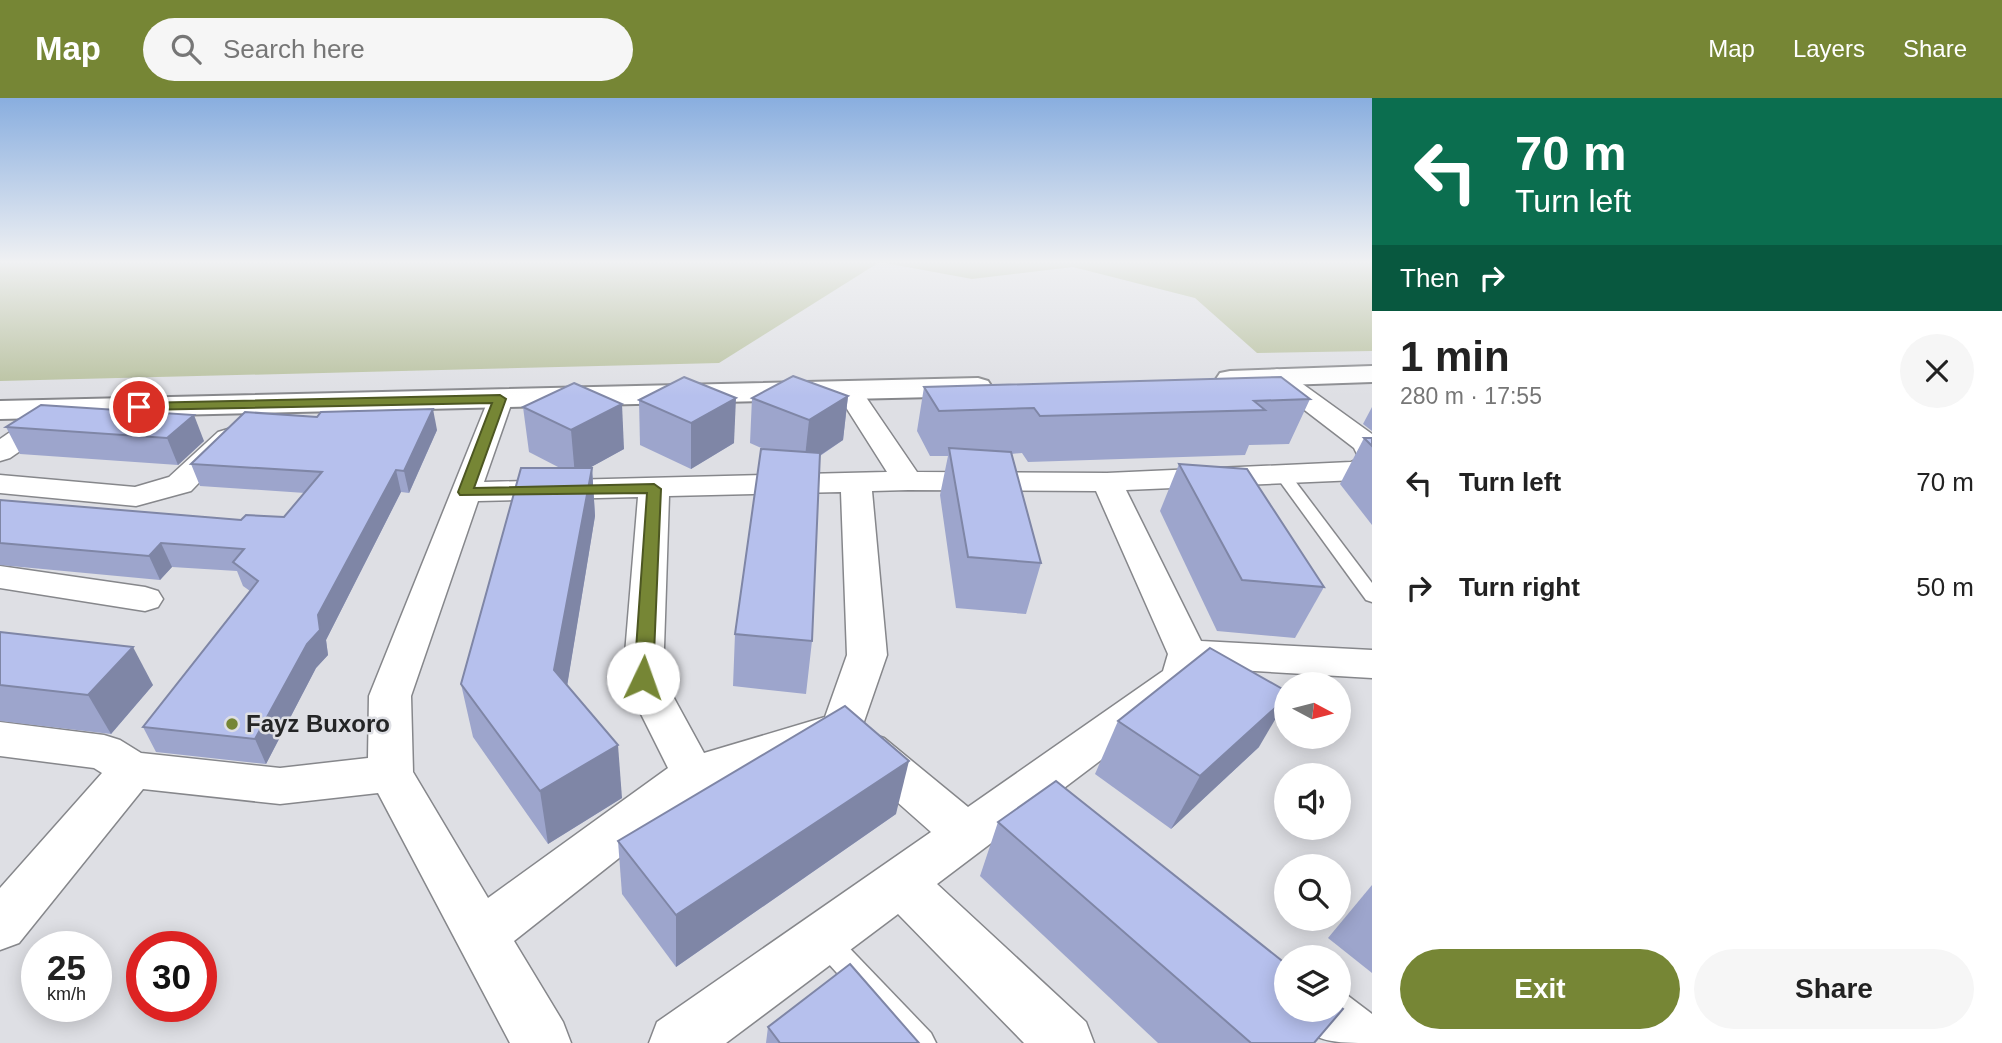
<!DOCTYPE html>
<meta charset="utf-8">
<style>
body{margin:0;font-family:Arial,sans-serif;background:#f6f6f6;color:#222;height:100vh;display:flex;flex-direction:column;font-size:26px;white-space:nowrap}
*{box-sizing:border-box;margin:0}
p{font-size:23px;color:#767676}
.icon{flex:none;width:38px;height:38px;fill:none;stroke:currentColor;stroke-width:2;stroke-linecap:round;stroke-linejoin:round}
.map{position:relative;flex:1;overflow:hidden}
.sheet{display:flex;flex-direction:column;background:#fff;width:630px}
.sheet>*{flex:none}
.guide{background:#0b6e4f;color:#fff;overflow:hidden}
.needle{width:46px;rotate:97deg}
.tools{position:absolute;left:1274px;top:574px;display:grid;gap:14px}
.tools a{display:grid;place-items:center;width:77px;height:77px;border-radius:50%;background:#fff;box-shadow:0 4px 18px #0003;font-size:35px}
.speed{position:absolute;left:21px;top:833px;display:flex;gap:14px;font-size:35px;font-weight:700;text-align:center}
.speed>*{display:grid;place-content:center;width:91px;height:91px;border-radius:50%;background:#fff;box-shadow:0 4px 18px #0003;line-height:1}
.speed small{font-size:18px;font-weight:400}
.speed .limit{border:10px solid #d22;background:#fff;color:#111}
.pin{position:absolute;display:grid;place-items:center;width:60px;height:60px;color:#fff;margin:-30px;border:4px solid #fff;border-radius:50%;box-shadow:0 2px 7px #0007}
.me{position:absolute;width:77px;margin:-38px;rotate:3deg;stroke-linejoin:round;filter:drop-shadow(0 0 5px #0008)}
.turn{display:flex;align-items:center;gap:24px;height:147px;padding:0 28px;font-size:32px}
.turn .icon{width:91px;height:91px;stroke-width:2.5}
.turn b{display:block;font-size:49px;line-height:60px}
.then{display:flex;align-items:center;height:66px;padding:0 28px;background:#0003;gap:14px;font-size:26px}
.round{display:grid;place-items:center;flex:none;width:74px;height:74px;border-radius:37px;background:#f6f6f6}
.head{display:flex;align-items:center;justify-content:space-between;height:119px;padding:0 28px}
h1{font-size:42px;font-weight:800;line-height:52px}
.button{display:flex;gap:14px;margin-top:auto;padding:14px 28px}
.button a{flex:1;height:80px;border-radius:42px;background:#768635;color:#fff;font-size:28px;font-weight:800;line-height:80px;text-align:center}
.button a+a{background:#f6f6f6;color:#222}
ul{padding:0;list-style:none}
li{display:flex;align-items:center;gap:21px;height:105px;padding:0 28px}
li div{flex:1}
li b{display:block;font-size:26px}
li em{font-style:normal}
header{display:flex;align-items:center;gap:42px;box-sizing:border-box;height:98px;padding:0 35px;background:#768635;color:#fff}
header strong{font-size:33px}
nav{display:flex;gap:38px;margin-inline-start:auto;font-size:24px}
.search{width:490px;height:63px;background:#f6f6f6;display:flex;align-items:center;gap:18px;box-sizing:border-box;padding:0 24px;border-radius:38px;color:#767676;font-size:26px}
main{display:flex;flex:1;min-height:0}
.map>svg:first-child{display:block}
.green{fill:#b7c09d}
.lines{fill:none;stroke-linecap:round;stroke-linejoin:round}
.service-casing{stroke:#86878b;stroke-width:3}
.minor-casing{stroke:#86878b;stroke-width:3}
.secondary-casing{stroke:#86878b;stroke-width:4}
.service{fill:#fff;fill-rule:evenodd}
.minor{fill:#fff;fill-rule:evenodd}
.secondary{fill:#fff;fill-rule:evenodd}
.wall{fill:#9da5cc}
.shaded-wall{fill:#7f86a6}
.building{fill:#b6c0ed;stroke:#7f86a6;stroke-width:2}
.route{fill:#768635;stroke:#4d5722;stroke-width:2}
.poi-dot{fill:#768635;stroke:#dedfe4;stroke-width:2.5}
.labels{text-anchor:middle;stroke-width:5;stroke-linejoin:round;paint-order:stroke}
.near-poi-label{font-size:24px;font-weight:bold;fill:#242526;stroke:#dedfe4;text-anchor:start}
</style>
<header>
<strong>Map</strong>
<div class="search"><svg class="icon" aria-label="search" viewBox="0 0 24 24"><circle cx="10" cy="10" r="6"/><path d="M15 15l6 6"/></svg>Search here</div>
<nav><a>Map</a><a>Layers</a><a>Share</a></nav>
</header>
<main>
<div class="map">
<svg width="1372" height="945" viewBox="0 0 1372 945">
<rect width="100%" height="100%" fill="#dedfe4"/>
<g class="green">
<path d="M 0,165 L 878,165 L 719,265 L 0,283 Z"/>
<path d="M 885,165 L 1372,165 L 1372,253 L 1257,255 L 1195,200 L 1073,169 L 972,181 Z"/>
</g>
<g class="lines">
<defs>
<g id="service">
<path d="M 1281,369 L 1286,371 L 1372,485 L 1372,504 L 1366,502 L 1273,374 Z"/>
<path d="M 825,830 L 834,834 L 931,935 L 936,945 L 901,945 L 816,852 L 812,843 L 816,834 Z"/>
</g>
<g id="minor">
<path d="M 1277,271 L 1286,274 L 1372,336 L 1372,377 L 1357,382 L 1126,392 L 1201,543 L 1372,552 L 1372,580 L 1204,570 L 1195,591 L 937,786 L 1086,924 L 1094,945 L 1024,945 L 898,816 L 726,945 L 649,945 L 657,924 L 931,734 L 852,664 L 846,652 L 851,644 L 709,689 L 514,843 L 563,924 L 571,945 L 510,945 L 378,695 L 280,706 L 143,691 L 19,845 L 0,852 L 0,790 L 102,675 L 94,670 L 0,658 L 0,624 L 104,637 L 120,642 L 141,655 L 280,670 L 368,660 L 369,598 L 491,295 L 500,293 L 509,295 L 513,301 L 484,384 L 887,374 L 835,292 L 839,286 L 848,284 L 857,286 L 917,374 L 1107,375 L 1351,364 L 1359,360 L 1354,350 L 1268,284 L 1264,279 L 1268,274 ZM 908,392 L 1096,393 L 1168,556 L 1163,573 L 968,709 L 884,640 L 868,635 L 859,638 L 887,557 L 872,393 ZM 841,394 L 847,557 L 825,619 L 704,655 L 663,580 L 669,398 ZM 638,399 L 623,580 L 668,670 L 488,800 L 413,674 L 411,598 L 478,403 Z"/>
<path d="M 52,310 L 62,312 L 66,318 L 62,324 L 10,360 L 0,363 L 0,341 L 42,312 Z"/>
<path d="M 228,331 L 238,334 L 242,340 L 191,393 L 136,408 L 0,395 L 0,377 L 135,389 L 169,379 L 218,334 Z"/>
<path d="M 0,468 L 145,489 L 158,493 L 163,501 L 158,509 L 145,513 L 0,490 Z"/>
<path d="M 1339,891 L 1372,916 L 1372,945 C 1332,945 1308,945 1292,912 L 1339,912 Z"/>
</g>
<g id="secondary">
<path d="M 1372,268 L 1372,284 L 1230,289 L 1220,287 L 1216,281 L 1220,275 L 1230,273 Z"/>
<path d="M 978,280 L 988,283 L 992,289 L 988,295 L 978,298 L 0,321 L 0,303 Z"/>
</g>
</defs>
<use href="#service" class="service-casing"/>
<use href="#minor" class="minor-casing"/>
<use href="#secondary" class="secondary-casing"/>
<use href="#service" class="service"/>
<use href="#minor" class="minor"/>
<use href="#secondary" class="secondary"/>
</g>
<g class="wall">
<path d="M 684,279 L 734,345 L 691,371 L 640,347 L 639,302 Z"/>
<path d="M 924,289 L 1310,301 L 1289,346 L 1249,347 L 1245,357 L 1028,364 L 1022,355 L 1011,356 L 1041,465 L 1026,516 L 956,510 L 940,397 L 948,358 L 930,358 L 917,333 Z"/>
<path d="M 848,298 L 843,342 L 820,358 L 812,543 L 806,596 L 733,588 L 735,536 L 766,352 L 750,345 L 752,300 Z"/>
<path d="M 41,307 L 204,343 L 178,367 L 20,356 L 6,329 Z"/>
<path d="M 523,309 L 624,351 L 589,370 L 592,370 L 595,418 L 567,587 L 622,700 L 548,746 L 473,639 L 461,586 L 560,370 L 529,354 Z"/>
<path d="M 1372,309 L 1372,333 L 1363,326 Z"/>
<path d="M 437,332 L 409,395 L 401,394 L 326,542 L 328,557 L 316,570 L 266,666 L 156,654 L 143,629 L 250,493 L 243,488 L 237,473 L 172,469 L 160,482 L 0,467 L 0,402 L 241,422 L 284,419 L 305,395 L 200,388 L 191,366 Z"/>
<path d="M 1364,340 L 1372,340 L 1372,427 L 1340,386 Z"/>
<path d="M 1179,366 L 1324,489 L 1295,540 L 1217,533 L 1160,413 Z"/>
<path d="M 0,534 L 153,587 L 111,636 L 0,623 Z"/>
<path d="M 1118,623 L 1259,649 L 1171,731 L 1095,676 Z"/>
<path d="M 896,716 L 676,869 L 622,796 L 618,743 Z"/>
<path d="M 998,724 L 1314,945 L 1158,945 L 980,778 Z"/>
<path d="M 1372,787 L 1372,875 L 1328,840 Z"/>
<path d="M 768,929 L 919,945 L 766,945 Z"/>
</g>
<g class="shaded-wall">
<path d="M 848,298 L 843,342 L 804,368 L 809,322 Z"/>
<path d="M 736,300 L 734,345 L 691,371 L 691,325 Z"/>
<path d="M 622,306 L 624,351 L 575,378 L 571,332 Z"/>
<path d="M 433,311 L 437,332 L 409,395 L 404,373 Z"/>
<path d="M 194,317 L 204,343 L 178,367 L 167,340 Z"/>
<path d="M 592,370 L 595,418 L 561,625 L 554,572 Z"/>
<path d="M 396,372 L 401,394 L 326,542 L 328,557 L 316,570 L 266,666 L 255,641 L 318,517 Z"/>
<path d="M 161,445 L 172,469 L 160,482 L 149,458 Z"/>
<path d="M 133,549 L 153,587 L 111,636 L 88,597 Z"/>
<path d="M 1286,600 L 1286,603 L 1259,649 L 1171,731 L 1200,678 Z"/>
<path d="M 618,647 L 622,700 L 548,746 L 540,693 Z"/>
<path d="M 909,663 L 896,716 L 676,869 L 676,817 Z"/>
</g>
<g class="building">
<path d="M 793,278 L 848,298 L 809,322 L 752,300 Z"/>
<path d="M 684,279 L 736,300 L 691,325 L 639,302 Z"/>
<path d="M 1281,279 L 1310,301 L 1254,303 L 1265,312 L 1040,318 L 1034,310 L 939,313 L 924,289 Z"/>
<path d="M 574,285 L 622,306 L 571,332 L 523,309 Z"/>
<path d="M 41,307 L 194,317 L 167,340 L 6,329 Z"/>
<path d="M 433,311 L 404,373 L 396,372 L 318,517 L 320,532 L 307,546 L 255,641 L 143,629 L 258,483 L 233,464 L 244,451 L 161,445 L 149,458 L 0,445 L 0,402 L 241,422 L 246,417 L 284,419 L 322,374 L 191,366 L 245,314 L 317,319 L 321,314 Z"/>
<path d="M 1364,340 L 1372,340 L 1372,348 Z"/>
<path d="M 949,350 L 1011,354 L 1041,465 L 968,459 Z"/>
<path d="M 761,351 L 820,355 L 812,543 L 735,536 Z"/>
<path d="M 1179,366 L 1247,371 L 1324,489 L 1242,482 Z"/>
<path d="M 521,370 L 592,370 L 554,572 L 618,647 L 540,693 L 461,586 Z"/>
<path d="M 0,534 L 133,549 L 88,597 L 0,587 Z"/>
<path d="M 1210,550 L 1286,593 L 1286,600 L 1200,678 L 1118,623 Z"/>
<path d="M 845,608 L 909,663 L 676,817 L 618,743 Z"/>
<path d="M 1056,683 L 1286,866 L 1286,912 L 1339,912 L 1339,908 L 1343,911 L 1314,945 L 1251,945 L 998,724 Z"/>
<path d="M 850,866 L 919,945 L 780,945 L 768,929 Z"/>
</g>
<linearGradient id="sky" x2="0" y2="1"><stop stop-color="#89aedf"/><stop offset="0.55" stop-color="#f0f1f3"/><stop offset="1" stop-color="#f0f1f3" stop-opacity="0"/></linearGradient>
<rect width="1372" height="298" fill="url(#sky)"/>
<path class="route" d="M 500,297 L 506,301 L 474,390 L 654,386 L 661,391 L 653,580 L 650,585 L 637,585 L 634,580 L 647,395 L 460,397 L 458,394 L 492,305 L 139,312 L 132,309 L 139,305 Z"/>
<circle class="poi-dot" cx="232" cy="626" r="7"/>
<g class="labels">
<g class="near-poi-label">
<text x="246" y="634">Fayz Buxoro</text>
</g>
</g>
</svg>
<div class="tools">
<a><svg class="needle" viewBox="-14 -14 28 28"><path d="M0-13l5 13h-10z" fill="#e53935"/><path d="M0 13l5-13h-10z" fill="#767676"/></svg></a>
<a><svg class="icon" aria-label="sound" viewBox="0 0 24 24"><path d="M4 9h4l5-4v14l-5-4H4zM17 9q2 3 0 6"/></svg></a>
<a><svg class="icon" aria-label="search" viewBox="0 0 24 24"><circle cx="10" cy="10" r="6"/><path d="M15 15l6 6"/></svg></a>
<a><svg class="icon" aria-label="layers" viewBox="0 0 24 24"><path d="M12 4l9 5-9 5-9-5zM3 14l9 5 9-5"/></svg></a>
</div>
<div class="speed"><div>25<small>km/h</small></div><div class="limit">30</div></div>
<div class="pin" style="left:139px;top:309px;background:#d93025"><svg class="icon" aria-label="arrive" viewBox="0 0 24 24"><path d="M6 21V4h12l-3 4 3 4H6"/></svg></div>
<svg class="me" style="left:643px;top:580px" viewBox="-20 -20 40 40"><circle r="19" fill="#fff"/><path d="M0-13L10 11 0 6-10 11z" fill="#768635"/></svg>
</div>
<section class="sheet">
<div class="guide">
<div class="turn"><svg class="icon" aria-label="left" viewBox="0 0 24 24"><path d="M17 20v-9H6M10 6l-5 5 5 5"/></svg><div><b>70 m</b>Turn left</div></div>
<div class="then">Then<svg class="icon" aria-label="right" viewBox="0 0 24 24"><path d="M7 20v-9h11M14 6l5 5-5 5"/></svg></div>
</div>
<div class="head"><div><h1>1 min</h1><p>280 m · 17:55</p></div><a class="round"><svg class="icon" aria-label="close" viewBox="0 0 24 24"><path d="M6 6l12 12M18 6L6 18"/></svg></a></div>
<ul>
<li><svg class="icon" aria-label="left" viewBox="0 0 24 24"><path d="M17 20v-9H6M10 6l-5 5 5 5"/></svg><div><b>Turn left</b></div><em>70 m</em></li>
<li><svg class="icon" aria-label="right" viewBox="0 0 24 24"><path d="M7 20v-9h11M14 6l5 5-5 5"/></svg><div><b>Turn right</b></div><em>50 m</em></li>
</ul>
<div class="button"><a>Exit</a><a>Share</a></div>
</section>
</main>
